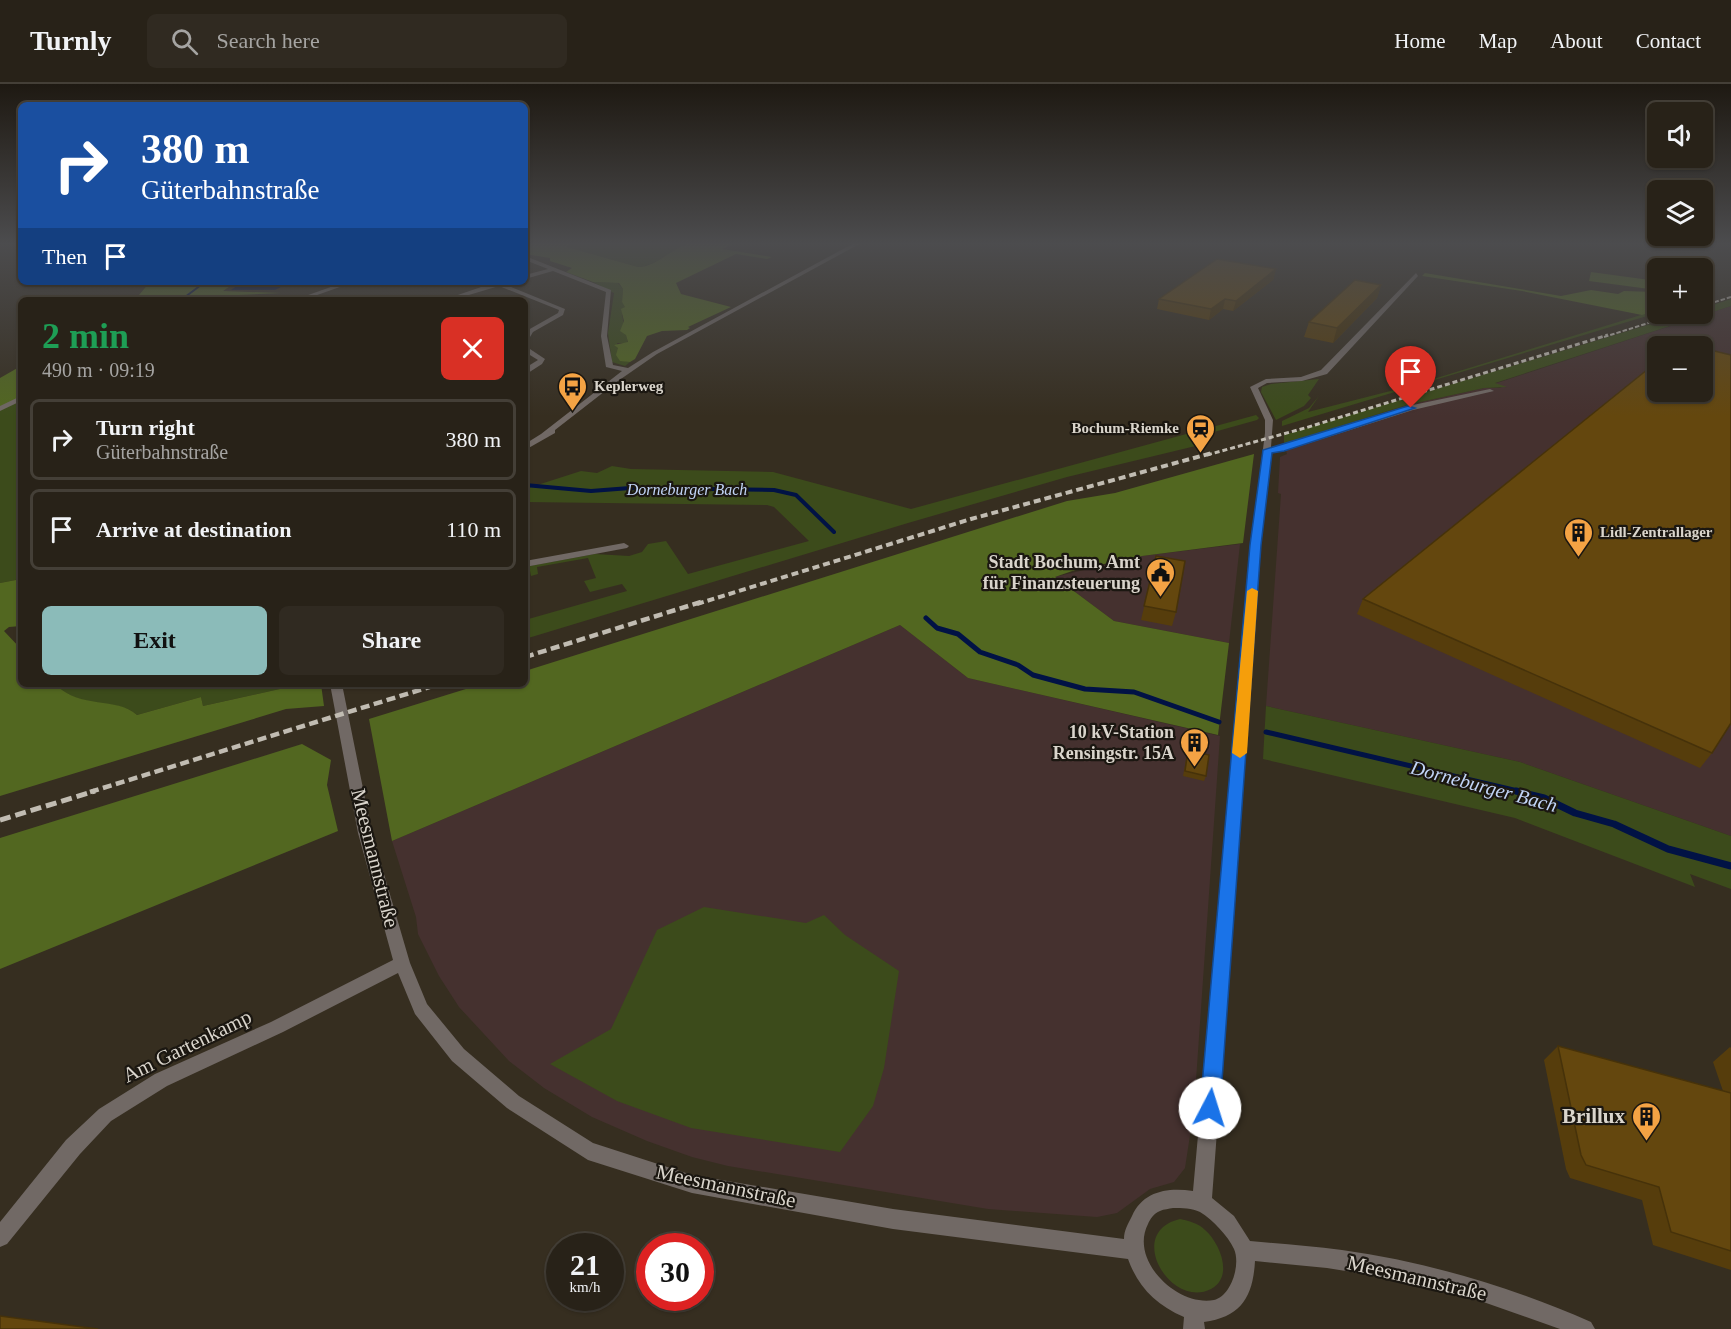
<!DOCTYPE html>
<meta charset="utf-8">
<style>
body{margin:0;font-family:Georgia,serif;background:#302a21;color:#f1f3f6;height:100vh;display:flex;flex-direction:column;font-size:22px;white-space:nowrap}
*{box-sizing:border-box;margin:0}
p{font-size:20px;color:#a5a4a2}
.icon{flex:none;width:33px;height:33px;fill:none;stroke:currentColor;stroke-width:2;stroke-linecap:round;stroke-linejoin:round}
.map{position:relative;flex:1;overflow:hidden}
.details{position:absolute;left:18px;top:213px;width:510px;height:390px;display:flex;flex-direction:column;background:#282218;border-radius:9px;box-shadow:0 2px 4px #0004,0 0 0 2px #443f37}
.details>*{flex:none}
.hud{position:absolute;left:18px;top:18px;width:510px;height:183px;border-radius:9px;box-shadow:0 2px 4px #0004,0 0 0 2px #443f37;background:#1a4fa0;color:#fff;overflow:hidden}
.fabs{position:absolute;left:1647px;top:18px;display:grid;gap:12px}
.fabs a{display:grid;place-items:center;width:66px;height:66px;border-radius:9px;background:#282218;box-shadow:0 2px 4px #0004,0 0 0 2px #443f37;font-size:30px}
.speed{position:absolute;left:546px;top:1149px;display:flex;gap:12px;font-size:30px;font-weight:700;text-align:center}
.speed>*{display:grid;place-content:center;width:78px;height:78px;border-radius:50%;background:#282218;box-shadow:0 2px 4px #0004,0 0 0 2px #443f37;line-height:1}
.speed small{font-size:15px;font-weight:400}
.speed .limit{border:9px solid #d22;background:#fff;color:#111}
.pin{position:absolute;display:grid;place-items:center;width:51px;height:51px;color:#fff;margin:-62px -26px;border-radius:50% 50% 50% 0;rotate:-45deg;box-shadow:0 0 6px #0007}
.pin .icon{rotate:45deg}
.me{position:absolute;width:66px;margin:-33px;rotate:5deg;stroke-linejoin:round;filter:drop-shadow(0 0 4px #0008)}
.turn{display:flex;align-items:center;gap:21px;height:126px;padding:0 24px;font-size:27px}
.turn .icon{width:78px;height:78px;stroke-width:2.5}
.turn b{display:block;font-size:42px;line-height:51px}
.then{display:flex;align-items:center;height:57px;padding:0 24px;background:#0003;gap:12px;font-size:22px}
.round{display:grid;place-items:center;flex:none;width:63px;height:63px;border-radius:9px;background:#302a21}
.headline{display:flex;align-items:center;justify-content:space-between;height:102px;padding:0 24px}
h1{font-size:36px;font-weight:700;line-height:45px;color:#1e9e55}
.primary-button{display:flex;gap:12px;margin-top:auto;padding:12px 24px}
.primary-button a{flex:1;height:69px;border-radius:9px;background:#8bbbb9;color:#111;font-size:24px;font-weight:700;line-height:69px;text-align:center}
.primary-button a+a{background:#302a21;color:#f1f3f6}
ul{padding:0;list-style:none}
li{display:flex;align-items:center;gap:18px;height:81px;margin:0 12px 9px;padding:0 12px;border:3px solid #443f37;border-radius:9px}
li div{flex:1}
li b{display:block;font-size:22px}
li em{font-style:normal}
header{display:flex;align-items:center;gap:36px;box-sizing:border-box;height:84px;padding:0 30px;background:#282218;border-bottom:2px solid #443f37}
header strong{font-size:28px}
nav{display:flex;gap:33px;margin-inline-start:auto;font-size:21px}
.search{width:420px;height:54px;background:#302a21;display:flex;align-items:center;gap:15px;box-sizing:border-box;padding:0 21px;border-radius:9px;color:#a5a4a2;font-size:22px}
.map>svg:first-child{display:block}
.commercial{fill:#45312f;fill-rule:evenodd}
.green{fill:#3c4b1b}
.forest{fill:#526720}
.water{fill:#011245}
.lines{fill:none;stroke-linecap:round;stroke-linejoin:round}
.stream-far3{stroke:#011245;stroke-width:2}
.stream-far2{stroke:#011245;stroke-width:4}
.stream-far1{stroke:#011245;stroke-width:5}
.stream{stroke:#011245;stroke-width:7}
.minor{fill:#716965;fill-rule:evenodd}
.rail-far4{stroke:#c1bcb2;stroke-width:2;stroke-dasharray:4.5 2;stroke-linecap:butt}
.rail-far3{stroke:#c1bcb2;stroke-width:3;stroke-dasharray:5 3;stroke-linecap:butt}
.rail-far2{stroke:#c1bcb2;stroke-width:4;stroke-dasharray:7 4;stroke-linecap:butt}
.rail-far1{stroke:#c1bcb2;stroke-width:4.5;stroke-dasharray:9 4.5;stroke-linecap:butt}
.rail{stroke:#c1bcb2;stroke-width:5;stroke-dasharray:11 5;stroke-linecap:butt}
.wall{fill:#563d0c}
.shaded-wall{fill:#46320a}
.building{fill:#64470e;stroke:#46320a;stroke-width:1.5}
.route{fill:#1a73e8;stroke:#114b97;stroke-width:1.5}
.slow{fill:#f59e0b}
.labels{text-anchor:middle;stroke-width:4.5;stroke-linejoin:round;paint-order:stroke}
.far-poi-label{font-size:15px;font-weight:bold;fill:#dad5cc;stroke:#1b1711;text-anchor:start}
.far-water-label{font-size:16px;font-style:italic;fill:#c1d4f6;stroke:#1b1711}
.poi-label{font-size:18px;font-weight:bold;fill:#dad5cc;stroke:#1b1711;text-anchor:end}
.water-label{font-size:20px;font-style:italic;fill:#c1d4f6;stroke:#1b1711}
.near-street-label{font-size:21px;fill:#dad5cc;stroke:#1b1711}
.near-poi-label{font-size:21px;font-weight:bold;fill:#dad5cc;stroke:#1b1711;text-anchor:end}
</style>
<header>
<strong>Turnly</strong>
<div class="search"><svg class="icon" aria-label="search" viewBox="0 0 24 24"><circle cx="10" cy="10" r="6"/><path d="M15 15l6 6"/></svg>Search here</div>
<nav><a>Home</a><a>Map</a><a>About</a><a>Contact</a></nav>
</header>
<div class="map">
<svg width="1731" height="1245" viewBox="0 0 1731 1245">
<rect width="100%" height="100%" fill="#362e20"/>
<g class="commercial">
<path d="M 1731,222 L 1731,752 L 1520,678 L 1266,622 L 1281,410 L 1278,409 L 1280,373 L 1287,370 L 1284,360 L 1407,321 L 1484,304 L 1502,304 L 1494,300 ZM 1658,262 L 1702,262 L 1702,308 L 1658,308 Z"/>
<path d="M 1240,460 L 1229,559 L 1114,537 L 1055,493 L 1142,472 Z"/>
<path d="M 900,541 L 968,594 L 1220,652 L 1194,1025 L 1185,1084 L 1174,1098 L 1150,1105 L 1117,1129 L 1097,1133 L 988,1125 L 728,1082 L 692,1073 L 647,1057 L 592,1033 L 544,1004 L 509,977 L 459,923 L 439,892 L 418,850 L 416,833 L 392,757 Z"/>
</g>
<g class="green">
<path d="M 571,158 L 694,158 C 680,164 652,183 638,183 L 567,163 Z"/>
<path d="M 593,198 L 618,199 L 623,205 L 622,218 L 626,223 L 622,231 L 628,259 L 617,259 L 620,276 L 630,278 L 625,282 L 612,278 L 608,249 L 614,209 Z"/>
<path d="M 1731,215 L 1731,222 L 1495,299 L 1507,303 L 1484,304 L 1407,321 L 1284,360 L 1284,351 L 1684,230 L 1702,230 L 1703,224 Z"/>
<path d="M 1657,226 L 1657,229 L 1282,342 L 1282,337 L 1309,324 L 1319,312 L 1308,328 L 1414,301 Z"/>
<path d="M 1319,295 L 1308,311 L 1311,314 L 1304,322 L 1276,336 L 1261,308 L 1262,303 L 1271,300 Z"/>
<path d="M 21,314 L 21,495 L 0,499 L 0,325 Z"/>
<path d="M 1256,331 L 1259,334 L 1257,336 L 1214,348 L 1208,359 L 1067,393 L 908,439 L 525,555 L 525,536 L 627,507 L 622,500 L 590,508 L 584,497 L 596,494 L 588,474 L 537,483 L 538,490 L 531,492 L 529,482 L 595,470 L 629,472 L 642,468 L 648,460 L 666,457 L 688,490 L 809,457 L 774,423 L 767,421 L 525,418 L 525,405 L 581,387 L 597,389 L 612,382 L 631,385 L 773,388 L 911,425 Z"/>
<path d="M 55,600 L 302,600 L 203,622 L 201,613 L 137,631 C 117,613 81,627 55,600 Z"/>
<path d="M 1266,622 L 1520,678 L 1731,752 L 1731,805 L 1690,790 L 1695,803 L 1515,734 L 1263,675 Z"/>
<path d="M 704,823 L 806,839 L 824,831 L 845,851 L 899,887 L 884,984 L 873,1022 L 840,1068 L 691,1044 L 617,1017 L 550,980 L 611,945 L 657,846 Z"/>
<path d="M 1180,1135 C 1189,1137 1198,1139 1205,1146 C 1220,1159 1234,1193 1211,1205 C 1171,1226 1124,1148 1180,1135 Z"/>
</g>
<g class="forest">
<path d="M 533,158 L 571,158 L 567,163 L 638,183 C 657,183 674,162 694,158 C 708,156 724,158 738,158 L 722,165 L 772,173 L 767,175 L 736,170 L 676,199 L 681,210 L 731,223 L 688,243 L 690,244 L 687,246 L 662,247 L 647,252 L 635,275 L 630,278 L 620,277 L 616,271 L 618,264 L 614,261 L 628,258 L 626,251 L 620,247 L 624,237 L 621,225 L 625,223 L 622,218 L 623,205 L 619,199 L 593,198 L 566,188 L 572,184 L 550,177 L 550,174 L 525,170 L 525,162 Z"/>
<path d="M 1591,188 L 1657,197 L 1657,206 L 1589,197 Z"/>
<path d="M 1425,189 L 1561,212 L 1591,206 L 1618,210 L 1624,207 L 1654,208 L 1657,210 L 1657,226 L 1642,231 L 1522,207 L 1422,192 Z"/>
<path d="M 150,198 L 236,198 L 223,207 L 281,209 L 215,212 L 210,216 L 131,216 L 139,211 Z"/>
<path d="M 21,282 L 21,314 L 0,325 L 0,294 Z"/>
<path d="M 1254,370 L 1243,459 L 1142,472 L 1075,486 L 1055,493 L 1114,537 L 1229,559 L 1218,651 L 968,594 L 900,541 L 392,757 L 369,635 L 482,600 L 525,600 L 525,587 L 1067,417 L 1115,409 Z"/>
<path d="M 21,495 L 21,542 L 9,543 L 4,547 L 21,565 L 21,600 L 55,600 C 81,626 116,612 137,631 L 201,613 L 203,622 L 302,600 L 321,600 L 324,622 L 286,625 L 0,712 L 0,499 Z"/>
<path d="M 302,660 L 331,676 L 327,701 L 338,747 L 0,885 L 0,754 Z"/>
</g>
<path class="water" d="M 242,198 L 286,198 L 287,200 L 275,206 L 231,206 Z"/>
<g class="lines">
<path class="stream-far3" d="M 181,216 L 205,198"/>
<path class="stream-far2" d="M 525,401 L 591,407 L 630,404 L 774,406 L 796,411 L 834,448"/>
<g class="stream-far1">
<path d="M 926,534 L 937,544 L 958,550 L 980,568 L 1018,581 L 1033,591 L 1085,605 L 1134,608 L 1219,638"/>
<path d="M 1266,648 L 1522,708"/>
</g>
<path class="stream" d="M 1516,707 L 1544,714 L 1575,729 L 1614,740 L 1668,765 L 1731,782"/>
<g class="minor">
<path d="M 856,158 L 863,158 L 657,270 L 618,297 L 555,346 L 555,349 L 525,366 L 525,360 L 541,350 L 622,287 L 606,283 L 601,252 L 606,208 L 553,187 L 525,195 L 525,191 L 548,185 L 525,176 L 525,172 L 611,206 L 607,252 L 613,281 L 628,284 L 653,268 Z"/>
<path d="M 1416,189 L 1418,192 L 1327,290 L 1302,297 L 1267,299 L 1258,304 L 1273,336 L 1271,363 L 1280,363 L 1408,322 L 1490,305 L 1494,307 L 1413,326 L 1284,367 L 1271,368 L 1261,461 L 1212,1114 L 1234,1132 L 1250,1157 C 1281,1160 1311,1162 1342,1166 C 1428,1178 1511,1203 1591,1238 L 1595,1245 L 1560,1245 L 1472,1214 L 1383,1193 L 1327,1184 L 1255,1177 C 1253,1213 1241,1233 1204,1238 L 1205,1245 L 1183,1245 L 1184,1233 C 1156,1221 1138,1203 1128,1175 L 893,1145 L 692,1109 L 588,1076 L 507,1024 L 452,977 L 415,930 L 398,889 L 283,948 L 167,1002 L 111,1037 L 80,1070 L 7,1160 L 0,1163 L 0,1138 L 66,1056 L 99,1025 L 155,990 L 271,938 L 393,876 L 358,749 L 330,600 L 342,600 L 372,749 L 410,879 L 427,920 L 464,965 L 519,1012 L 593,1059 L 692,1091 L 893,1125 L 1124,1155 C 1124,1146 1128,1140 1132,1132 C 1143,1107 1168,1103 1193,1107 L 1251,461 L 1265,349 L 1265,336 L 1250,303 L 1266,295 L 1301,293 L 1321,286 ZM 1173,1124 C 1182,1124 1192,1124 1200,1128 C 1213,1136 1228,1152 1234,1165 C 1241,1181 1231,1212 1214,1216 C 1178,1223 1129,1177 1148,1140 C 1150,1135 1154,1129 1160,1127 C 1164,1125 1169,1125 1173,1124 Z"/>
<path d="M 345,198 L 354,198 L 303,216 L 294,216 Z"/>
<path d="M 492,198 L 507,198 L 504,200 L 565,225 L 563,231 L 533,248 L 527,258 L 525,259 L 530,265 L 545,275 L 542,280 L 528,289 L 525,289 L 525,284 L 538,276 L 525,268 L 525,250 L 528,246 L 558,229 L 559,226 L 499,202 L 452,216 L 443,216 L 493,199 Z"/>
<path d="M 21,312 L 21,317 L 0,327 L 0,322 Z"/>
<path d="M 624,459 L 629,462 L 627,464 L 525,483 L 525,477 Z"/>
</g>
<g class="rail-far4">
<path d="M 1702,222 L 1731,213"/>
<path d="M 1604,253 L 1677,230"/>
</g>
<path class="rail-far3" d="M 1207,371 L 1305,344 L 1608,251"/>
<path class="rail-far2" d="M 697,520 L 971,435 L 1212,369"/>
<g class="rail-far1">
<path d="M 525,573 L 701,518"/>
<path d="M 90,708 L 439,600"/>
</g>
<path class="rail" d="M 0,736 L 95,707"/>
</g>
<g class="wall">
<path d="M 1276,185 L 1273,196 L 1233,227 L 1223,225 L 1209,236 L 1157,225 L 1159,215 Z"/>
<path d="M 1381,201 L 1377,214 L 1333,259 L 1304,253 L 1309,238 Z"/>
<path d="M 1156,472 L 1176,528 L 1172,542 L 1141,536 Z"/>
<path d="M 1363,515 L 1712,669 L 1700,684 L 1357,530 Z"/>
<path d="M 1188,666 L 1206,692 L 1204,697 L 1183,692 Z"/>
<path d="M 1558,962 L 1723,1007 L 1713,978 L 1730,963 L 1731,964 L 1731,1186 L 1653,1161 L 1642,1116 L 1570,1094 L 1566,1085 L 1544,976 Z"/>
</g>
<g class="shaded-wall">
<path d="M 1276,185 L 1273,196 L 1233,227 L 1236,217 Z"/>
<path d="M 1381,201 L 1377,214 L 1333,259 L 1337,244 Z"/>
<path d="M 1225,215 L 1223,225 L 1209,236 L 1211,225 Z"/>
</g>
<g class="building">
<path d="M 1217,175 L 1276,185 L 1236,217 L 1225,215 L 1211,225 L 1159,215 Z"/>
<path d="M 1355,196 L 1381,201 L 1337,244 L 1309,238 Z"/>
<path d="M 1702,264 L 1731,271 L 1731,639 L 1712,669 L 1363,515 L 1658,277 L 1658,308 L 1702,308 Z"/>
<path d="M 1156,472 L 1185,477 L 1176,528 L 1144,522 Z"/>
<path d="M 1188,666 L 1209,671 L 1206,692 L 1185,687 Z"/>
<path d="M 1558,962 L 1731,1009 L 1731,1167 L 1671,1148 L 1659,1103 L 1586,1081 L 1581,1071 Z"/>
<path d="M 0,1232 L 98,1245 L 0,1245 Z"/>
</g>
<linearGradient id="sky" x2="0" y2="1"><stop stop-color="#1e1912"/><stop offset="0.48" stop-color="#4c4c4e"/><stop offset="1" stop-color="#4c4c4e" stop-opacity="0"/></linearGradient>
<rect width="1731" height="332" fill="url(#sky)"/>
<path class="route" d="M 1408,322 L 1415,324 L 1284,367 L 1272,369 L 1261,461 L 1220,1024 L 1217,1032 L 1210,1034 L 1203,1032 L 1200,1024 L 1250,461 L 1263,366 Z"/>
<path class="slow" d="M 1252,504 L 1258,507 L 1247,669 L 1240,674 L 1232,669 L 1247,507 Z"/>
<defs>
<symbol id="bus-pin" viewBox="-11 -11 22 30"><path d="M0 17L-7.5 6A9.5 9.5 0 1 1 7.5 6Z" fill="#f4a344" stroke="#1b1711"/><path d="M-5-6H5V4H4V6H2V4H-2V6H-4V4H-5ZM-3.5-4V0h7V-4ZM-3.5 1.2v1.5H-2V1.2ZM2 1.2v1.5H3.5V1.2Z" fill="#111"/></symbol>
<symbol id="station-pin" viewBox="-11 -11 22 30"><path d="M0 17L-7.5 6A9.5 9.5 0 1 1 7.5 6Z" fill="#f4a344" stroke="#1b1711"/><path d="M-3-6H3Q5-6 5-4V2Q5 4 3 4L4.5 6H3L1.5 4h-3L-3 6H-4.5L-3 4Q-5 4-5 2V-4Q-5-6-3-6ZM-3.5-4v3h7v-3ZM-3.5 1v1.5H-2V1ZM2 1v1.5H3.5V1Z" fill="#111"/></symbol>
<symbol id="building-pin" viewBox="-11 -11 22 30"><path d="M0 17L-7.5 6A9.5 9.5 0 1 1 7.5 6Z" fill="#f4a344" stroke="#1b1711"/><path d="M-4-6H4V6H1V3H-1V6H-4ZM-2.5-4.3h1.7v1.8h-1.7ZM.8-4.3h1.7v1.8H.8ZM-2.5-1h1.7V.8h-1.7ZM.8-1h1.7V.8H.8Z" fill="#111"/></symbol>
<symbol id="civic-pin" viewBox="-11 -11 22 30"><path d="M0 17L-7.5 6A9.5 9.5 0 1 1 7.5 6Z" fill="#f4a344" stroke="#1b1711"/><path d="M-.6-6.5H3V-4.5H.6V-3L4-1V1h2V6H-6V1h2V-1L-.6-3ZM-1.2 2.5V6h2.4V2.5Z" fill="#111"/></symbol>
</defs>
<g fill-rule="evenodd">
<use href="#bus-pin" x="556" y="286" width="33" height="45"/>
<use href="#station-pin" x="1184" y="328" width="33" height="45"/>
<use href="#building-pin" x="1562" y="432" width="33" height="45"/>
<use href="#civic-pin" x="1144" y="472" width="33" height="45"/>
<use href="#building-pin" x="1178" y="642" width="33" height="45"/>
<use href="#building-pin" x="1630" y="1016" width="33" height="45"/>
</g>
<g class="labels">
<g class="far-poi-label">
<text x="594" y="307">Keplerweg</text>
<text x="1179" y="349" text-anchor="end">Bochum-Riemke</text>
<text x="1600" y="453">Lidl-Zentrallager</text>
</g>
<g class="far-water-label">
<text x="687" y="411">Dorneburger Bach</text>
</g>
<g class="poi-label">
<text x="1140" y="484">Stadt Bochum, Amt<tspan x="1140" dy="21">für Finanzsteuerung</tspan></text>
<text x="1174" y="654">10 kV-Station<tspan x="1174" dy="21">Rensingstr. 15A</tspan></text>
</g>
<g class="water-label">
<text transform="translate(1484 702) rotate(15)" y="7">Dorneburger Bach</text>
</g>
<g class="near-street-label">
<text transform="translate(375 774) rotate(76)" y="7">Meesmannstraße</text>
<text transform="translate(187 962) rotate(-26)" y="7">Am Gartenkamp</text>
<text transform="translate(726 1102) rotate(12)" y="7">Meesmannstraße</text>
<text transform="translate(1417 1194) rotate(13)" y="7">Meesmannstraße</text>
</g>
<g class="near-poi-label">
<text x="1625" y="1039">Brillux</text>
</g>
</g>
</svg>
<div class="fabs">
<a><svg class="icon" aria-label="sound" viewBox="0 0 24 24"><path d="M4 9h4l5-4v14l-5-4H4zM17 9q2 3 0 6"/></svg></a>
<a><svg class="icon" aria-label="layers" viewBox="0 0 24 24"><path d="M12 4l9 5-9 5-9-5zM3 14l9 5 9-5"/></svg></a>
<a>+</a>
<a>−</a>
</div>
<div class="speed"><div>21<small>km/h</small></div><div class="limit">30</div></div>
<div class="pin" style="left:1411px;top:324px;background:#d93025"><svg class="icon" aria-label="arrive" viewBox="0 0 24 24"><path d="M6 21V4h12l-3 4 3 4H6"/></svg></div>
<svg class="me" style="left:1210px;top:1024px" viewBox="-20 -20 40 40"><circle r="19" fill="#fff"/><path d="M0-13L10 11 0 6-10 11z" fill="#1a73e8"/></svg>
<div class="hud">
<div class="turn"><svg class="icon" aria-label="right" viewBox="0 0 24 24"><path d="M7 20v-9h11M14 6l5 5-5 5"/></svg><div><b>380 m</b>Güterbahnstraße</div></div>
<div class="then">Then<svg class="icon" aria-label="arrive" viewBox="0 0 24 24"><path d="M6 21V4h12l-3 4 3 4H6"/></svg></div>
</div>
<section class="details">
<div class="headline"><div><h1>2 min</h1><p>490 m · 09:19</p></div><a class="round" style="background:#d93025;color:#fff"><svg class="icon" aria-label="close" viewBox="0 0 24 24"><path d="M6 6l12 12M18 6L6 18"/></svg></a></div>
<ul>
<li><svg class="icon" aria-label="right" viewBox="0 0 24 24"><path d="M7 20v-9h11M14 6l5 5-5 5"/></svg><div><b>Turn right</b><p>Güterbahnstraße</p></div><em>380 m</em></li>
<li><svg class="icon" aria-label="arrive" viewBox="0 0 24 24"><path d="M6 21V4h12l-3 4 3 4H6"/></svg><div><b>Arrive at destination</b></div><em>110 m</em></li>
</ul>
<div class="primary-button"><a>Exit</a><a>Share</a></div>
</section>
</div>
